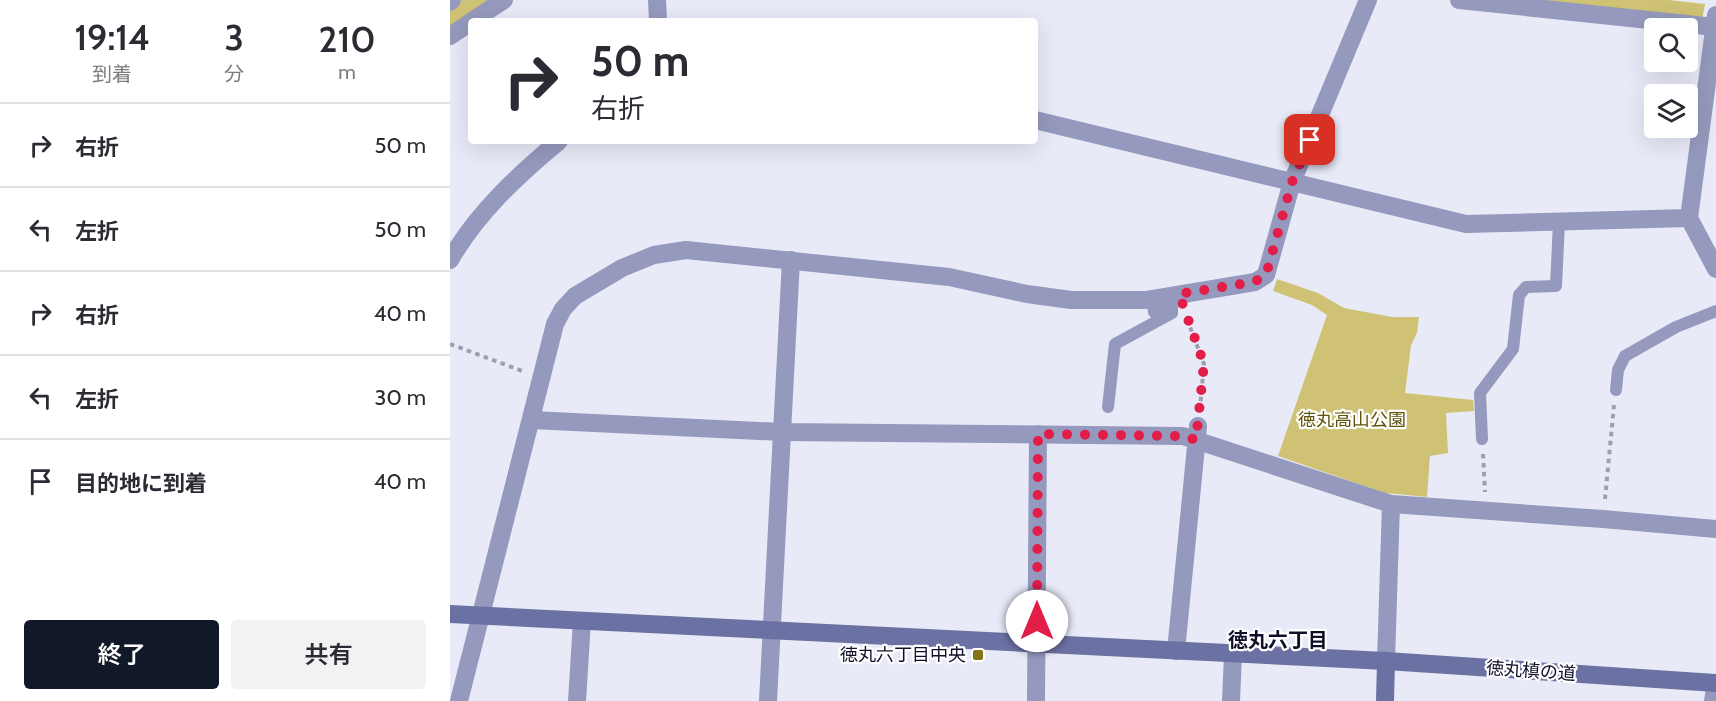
<!DOCTYPE html>
<html lang="ja">
<meta charset="utf-8">
<style>
body{margin:0;font-family:Cabin,"Noto Sans JP",sans-serif;background:#f2f2f3;color:#2b2b33;height:100vh;display:flex;flex-direction:column;font-size:22px;white-space:nowrap}
*{box-sizing:border-box;margin:0}
p{font-size:20px;color:#7c7c81}
.icon{flex:none;width:33px;height:33px;fill:none;stroke:currentColor;stroke-width:2;stroke-linecap:round;stroke-linejoin:round}
.map{position:relative;flex:1;overflow:hidden}
.sheet{display:flex;flex-direction:column;background:#fff;width:450px}
.sheet>*{flex:none}
.guide{position:absolute;left:18px;top:18px;width:570px;height:126px;border-radius:6px;box-shadow:0 6px 24px #0002;background:#fff;color:#2b2b33;overflow:hidden}
.buttons{position:absolute;left:1194px;top:18px;display:grid;gap:12px}
.buttons a{display:grid;place-items:center;width:54px;height:54px;border-radius:6px;background:#fff;box-shadow:0 6px 24px #0002;font-size:30px}
.pin{position:absolute;display:grid;place-items:center;width:51px;height:51px;color:#fff;margin:-26px;border-radius:12px;box-shadow:0 3px 9px #0006}
.me{position:absolute;width:66px;margin:-33px;rotate:0deg;stroke-linejoin:round;filter:drop-shadow(0 0 4px #0008)}
.turn{display:flex;align-items:center;gap:21px;height:126px;padding:0 24px;font-size:27px}
.turn .icon{width:78px;height:78px;stroke-width:2.5}
.turn b{display:block;font-size:42px;line-height:51px}
.eta{display:flex;justify-content:space-evenly;align-items:center;height:102px;text-align:center}
.eta b{font-size:36px;font-weight:600;line-height:42px}
.action{display:flex;gap:12px;margin-top:auto;padding:12px 24px}
.action a{flex:1;height:69px;border-radius:6px;background:#111827;color:#fff;font-size:24px;font-weight:600;line-height:69px;text-align:center}
.action a+a{background:#f2f2f3;color:#2b2b33}
ul{padding:0;list-style:none}
li{display:flex;align-items:center;gap:18px;height:84px;padding:0 24px;border-top:2px solid #e1e1e2}
li div{flex:1}
li b{display:block;font-size:22px}
li em{font-style:normal}
main{display:flex;flex:1;min-height:0}
.map>svg:first-child{display:block}
.green{fill:#d0c274}
.lines{fill:none;stroke-linecap:round;stroke-linejoin:round}
.path{stroke:#9d9fb0;stroke-width:4;stroke-dasharray:4.5 4.5;stroke-linecap:butt}
.lane{stroke:#9599bd;stroke-width:12}
.street{stroke:#9599bd;stroke-width:18}
.secondary{stroke:#6c71a4;stroke-width:18}
.route{stroke:#e11d48;stroke-width:10;stroke-dasharray:0 18}
.poi-dot{fill:#837417;stroke:#fff;stroke-width:2}
.labels{text-anchor:middle;stroke-width:4.5;stroke-linejoin:round;paint-order:stroke}
.park-label{font-size:18px;fill:#5f5308;stroke:#fff}
.poi-label{font-size:18px;fill:#0f0f27;stroke:#fff;text-anchor:end}
.street-label{font-size:18px;fill:#0f0f27;stroke:#fff}
.neighbourhood-label{font-size:20px;font-weight:bold;fill:#0f0f27;stroke:#fff}
</style>
<main>
<section class="sheet">
<div class="eta">
<div><b>19:14</b><p>到着</p></div>
<div><b>3</b><p>分</p></div>
<div><b>210</b><p>m</p></div>
</div>
<ul>
<li><svg class="icon" aria-label="right" viewBox="0 0 24 24"><path d="M7 20v-9h11M14 6l5 5-5 5"/></svg><div><b>右折</b></div><em>50 m</em></li>
<li><svg class="icon" aria-label="left" viewBox="0 0 24 24"><path d="M17 20v-9H6M10 6l-5 5 5 5"/></svg><div><b>左折</b></div><em>50 m</em></li>
<li><svg class="icon" aria-label="right" viewBox="0 0 24 24"><path d="M7 20v-9h11M14 6l5 5-5 5"/></svg><div><b>右折</b></div><em>40 m</em></li>
<li><svg class="icon" aria-label="left" viewBox="0 0 24 24"><path d="M17 20v-9H6M10 6l-5 5 5 5"/></svg><div><b>左折</b></div><em>30 m</em></li>
<li><svg class="icon" aria-label="arrive" viewBox="0 0 24 24"><path d="M6 21V4h12l-3 4 3 4H6"/></svg><div><b>目的地に到着</b></div><em>40 m</em></li>
</ul>
<div class="action"><a>終了</a><a>共有</a></div>
</section>
<div class="map">
<svg width="1266" height="701" viewBox="0 0 1266 701">
<rect width="100%" height="100%" fill="#e8eaf8"/>
<g class="green">
<path d="M 11,0 L 42,0 L 0,28 L 0,8 Z"/>
<path d="M 1055,0 L 1219,0 L 1255,4 L 1252,20 Z"/>
<path d="M 827,279 L 868,293 L 894,308 L 942,317 L 969,317 L 967,333 L 961,345 L 955,393 L 1023,400 L 1024,411 L 996,413 L 998,453 L 980,456 L 977,497 L 935,493 L 828,456 L 877,315 L 862,305 L 823,291 Z"/>
</g>
<g class="lines">
<g class="path">
<path d="M 737,319 L 754,364 L 750,408"/>
<path d="M 0,344 L 75,372"/>
<path d="M 1033,454 L 1035,492"/>
<path d="M 1155,499 L 1164,405"/>
</g>
<g class="lane">
<path d="M 1166,390 L 1168,370 L 1175,356 L 1226,327 L 1266,311"/>
<path d="M 658,407 L 665,344 L 722,313 L 722,307 L 704,312 L 702,299"/>
<path d="M 1032,439 L 1030,393 L 1063,349 L 1069,295 L 1076,287 L 1106,286 L 1109,222"/>
</g>
<g class="street">
<path d="M 207,0 L 208,21"/>
<path d="M 1009,0 L 1266,27"/>
<path d="M 0,2 L 2,0"/>
<path d="M 1266,15 L 1239,218 L 1266,269"/>
<path d="M 22,21 L 54,0"/>
<path d="M 0,36 L 21,22"/>
<path d="M 585,120 L 1016,224 L 1239,218"/>
<path d="M 0,260 C 27,213 68,175 109,141"/>
<path d="M 82,420 L 332,432 L 733,436 L 941,504 L 1153,519 L 1266,529"/>
<path d="M 726,651 L 748,426"/>
<path d="M 936,661 L 941,504"/>
<path d="M 9,701 L 105,324 L 113,309 L 125,296 L 172,268 L 204,255 L 236,250 L 499,277 L 577,294 L 621,300 L 697,300 L 805,282 L 816,275 L 842,182 L 918,0"/>
<path d="M 127,701 L 132,621"/>
<path d="M 318,701 L 341,260"/>
<path d="M 586,701 L 588,434"/>
<path d="M 781,701 L 783,654"/>
<path d="M 1263,701 L 1266,683"/>
</g>
<g class="secondary">
<path d="M 0,614 L 936,661 L 1266,683"/>
<path d="M 935,701 L 936,661"/>
</g>
</g>
<g class="lines">
<path class="route" d="M 587,621 L 588,434 L 734,436 L 746,440 L 754,364 L 729,294 L 804,282 L 816,275 L 842,182 L 860,140"/>
</g>
<rect class="poi-dot" x="522" y="649" width="12" height="12" rx="3"/>
<g class="labels">
<g class="park-label">
<text x="902" y="426">徳丸高山公園</text>
</g>
<g class="poi-label">
<text x="516" y="661">徳丸六丁目中央</text>
</g>
<g class="street-label">
<text transform="translate(1081 671) rotate(4)" y="6">徳丸槙の道</text>
</g>
<g class="neighbourhood-label">
<text x="828" y="647">徳丸六丁目</text>
</g>
</g>
</svg>
<div class="buttons">
<a><svg class="icon" aria-label="search" viewBox="0 0 24 24"><circle cx="10" cy="10" r="6"/><path d="M15 15l6 6"/></svg></a>
<a><svg class="icon" aria-label="layers" viewBox="0 0 24 24"><path d="M12 4l9 5-9 5-9-5zM3 14l9 5 9-5"/></svg></a>
</div>
<div class="pin" style="left:860px;top:140px;background:#d93025"><svg class="icon" aria-label="arrive" viewBox="0 0 24 24"><path d="M6 21V4h12l-3 4 3 4H6"/></svg></div>
<svg class="me" style="left:587px;top:621px" viewBox="-20 -20 40 40"><circle r="19" fill="#fff"/><path d="M0-13L10 11 0 6-10 11z" fill="#e11d48"/></svg>
<div class="guide">
<div class="turn"><svg class="icon" aria-label="right" viewBox="0 0 24 24"><path d="M7 20v-9h11M14 6l5 5-5 5"/></svg><div><b>50 m</b>右折</div></div>
</div>
</div>
</main>
